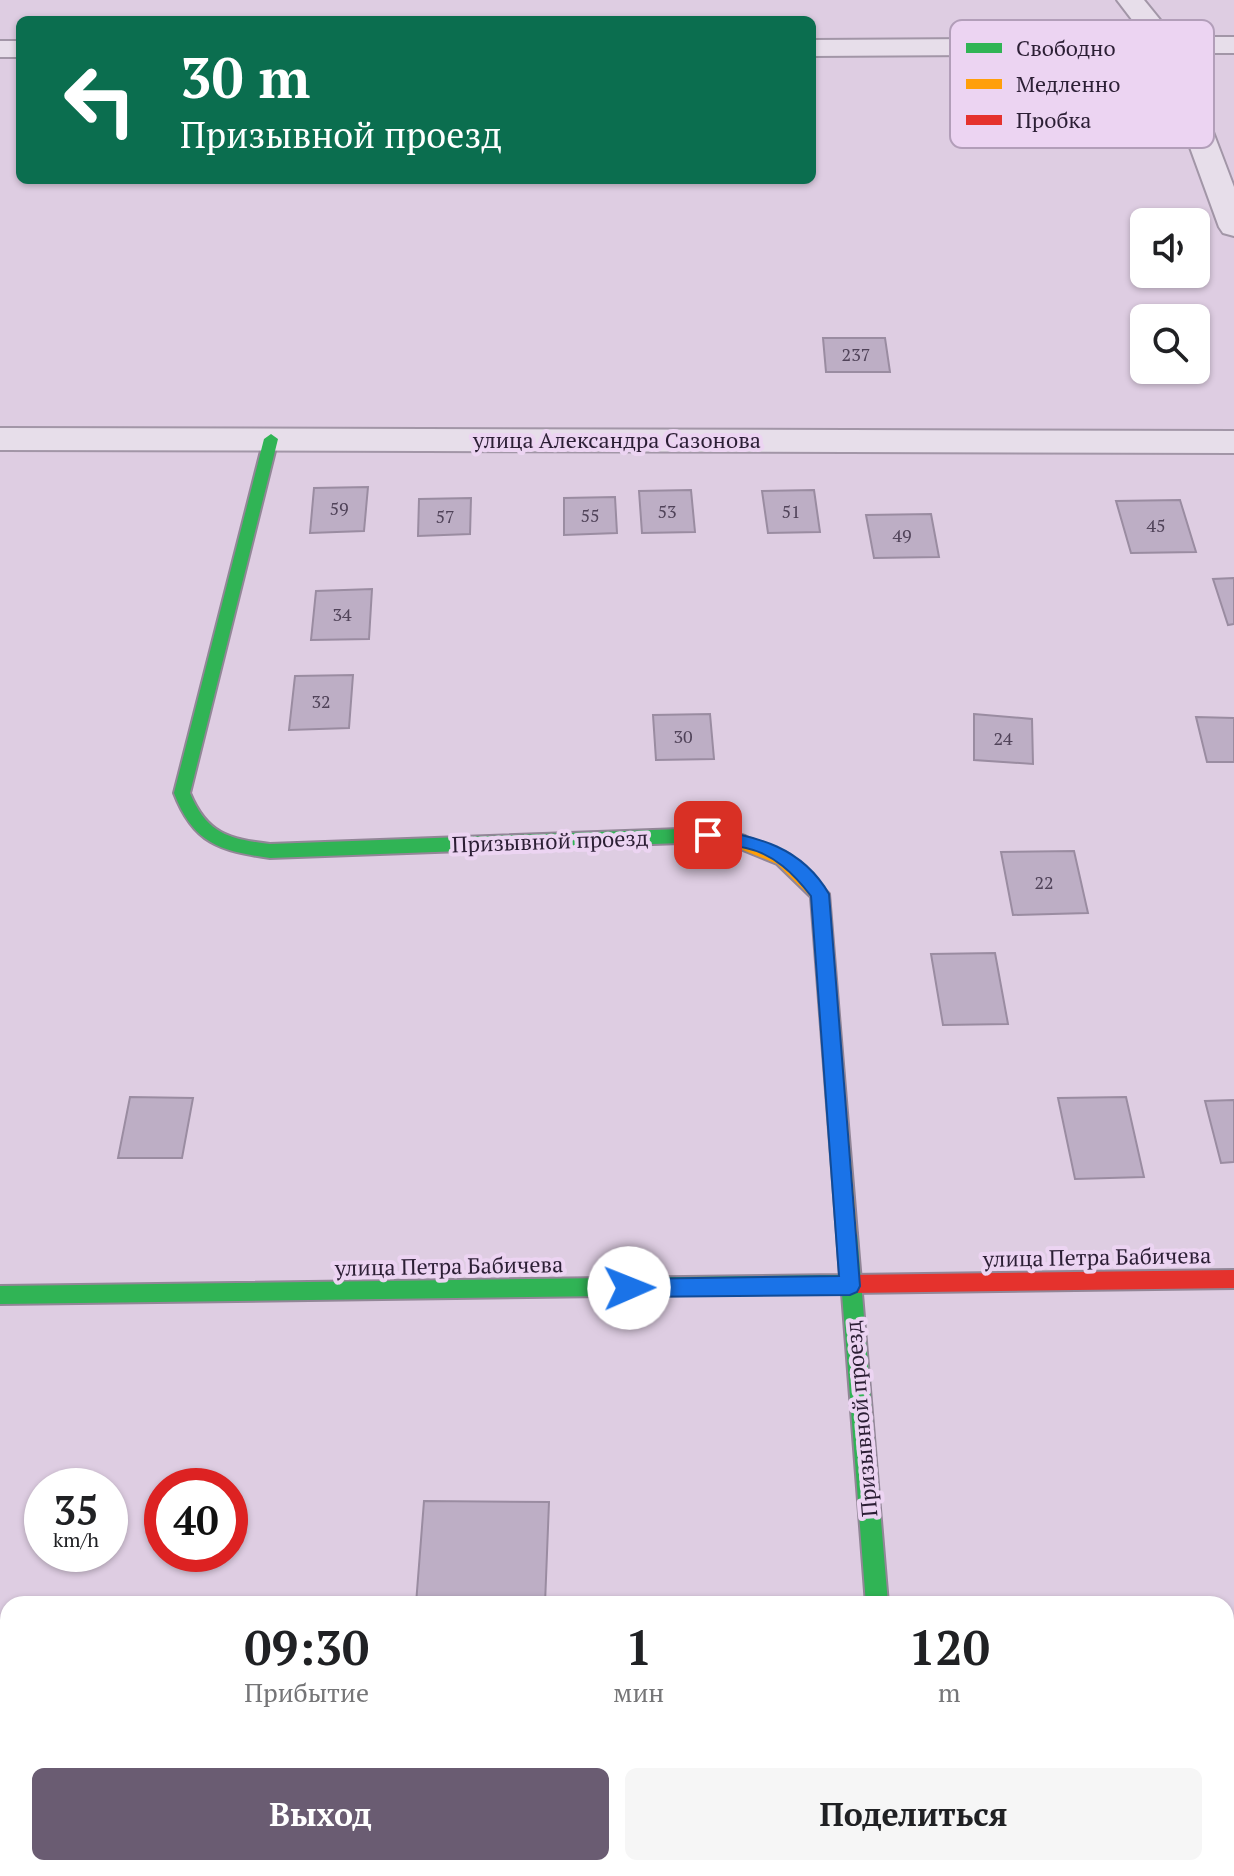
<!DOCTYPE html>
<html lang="ru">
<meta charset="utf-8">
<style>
body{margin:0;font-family:"PT Serif",serif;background:#f6f6f6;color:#202124;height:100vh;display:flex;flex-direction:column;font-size:30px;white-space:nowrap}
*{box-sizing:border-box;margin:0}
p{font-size:26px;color:#757577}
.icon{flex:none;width:44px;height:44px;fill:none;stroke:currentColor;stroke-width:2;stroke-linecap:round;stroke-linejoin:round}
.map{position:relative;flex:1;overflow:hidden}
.side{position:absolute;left:0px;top:1596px;width:1234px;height:280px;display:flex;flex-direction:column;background:#fff;border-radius:24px 24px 0 0;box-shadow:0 2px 6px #0004}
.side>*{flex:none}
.banner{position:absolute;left:16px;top:16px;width:800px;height:168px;border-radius:12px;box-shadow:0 2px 6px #0004;background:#0b6e4f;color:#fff;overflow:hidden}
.fabs{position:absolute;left:1130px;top:208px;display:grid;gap:16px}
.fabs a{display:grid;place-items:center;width:80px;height:80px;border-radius:12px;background:#fff;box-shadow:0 2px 6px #0004;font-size:40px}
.speed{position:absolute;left:24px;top:1468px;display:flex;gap:16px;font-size:40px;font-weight:700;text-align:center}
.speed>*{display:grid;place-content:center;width:104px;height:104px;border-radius:50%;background:#fff;box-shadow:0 2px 6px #0004;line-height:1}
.speed small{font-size:20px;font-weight:400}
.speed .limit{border:12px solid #d22;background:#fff;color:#111}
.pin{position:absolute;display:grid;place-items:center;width:68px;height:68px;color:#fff;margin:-34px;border-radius:16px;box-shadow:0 4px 12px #0006}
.me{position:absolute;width:88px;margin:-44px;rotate:89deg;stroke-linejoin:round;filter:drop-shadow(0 0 6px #0008)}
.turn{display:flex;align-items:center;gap:28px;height:168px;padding:0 32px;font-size:36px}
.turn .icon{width:104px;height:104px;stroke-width:2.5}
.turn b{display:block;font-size:56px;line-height:68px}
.eta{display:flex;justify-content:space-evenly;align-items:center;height:136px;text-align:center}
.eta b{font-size:48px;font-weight:800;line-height:56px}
.primary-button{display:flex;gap:16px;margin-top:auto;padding:16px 32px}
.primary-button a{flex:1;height:92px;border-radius:12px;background:#6a5c72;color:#fff;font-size:32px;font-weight:800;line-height:92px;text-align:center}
.primary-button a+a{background:#f6f6f6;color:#202124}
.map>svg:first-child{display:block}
.building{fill:#bdaec5;stroke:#9a8ca1;stroke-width:2}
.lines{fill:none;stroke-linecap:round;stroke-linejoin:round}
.street-casing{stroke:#a296a7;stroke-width:4}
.fast-casing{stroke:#928697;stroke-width:4}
.slow-casing{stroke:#928697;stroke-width:4}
.jam-casing{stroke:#928697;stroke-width:4}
.street{fill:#e7deea;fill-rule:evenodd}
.fast{fill:#30b455;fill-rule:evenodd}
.slow{fill:#ff9f0a;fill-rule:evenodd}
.jam{fill:#e5322d;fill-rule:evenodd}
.route{fill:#1a73e8;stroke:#114b97;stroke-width:2}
.labels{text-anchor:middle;stroke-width:8;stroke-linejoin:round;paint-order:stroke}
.number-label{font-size:18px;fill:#504359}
.street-label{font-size:22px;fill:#2c1f35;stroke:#ecd4f2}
.key{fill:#ecd4f2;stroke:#b29eb9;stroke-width:2}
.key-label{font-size:22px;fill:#2c1f35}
</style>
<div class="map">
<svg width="1234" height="1876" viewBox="0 0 1234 1876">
<rect width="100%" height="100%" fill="#decde2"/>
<g class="building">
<path d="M 823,338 L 885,338 L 890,372 L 826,372 Z"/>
<path d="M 368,487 L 364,531 L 310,533 L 314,488 Z"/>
<path d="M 691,490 L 695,532 L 642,533 L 639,491 Z"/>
<path d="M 814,490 L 820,532 L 768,533 L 762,491 Z"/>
<path d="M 615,497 L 617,533 L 564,535 L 564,498 Z"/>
<path d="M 471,498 L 470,534 L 418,536 L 419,499 Z"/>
<path d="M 1180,500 L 1196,552 L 1131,553 L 1116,501 Z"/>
<path d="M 931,514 L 939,557 L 874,558 L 866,515 Z"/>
<path d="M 1234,578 L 1234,624 L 1228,625 L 1213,579 Z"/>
<path d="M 372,589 L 369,639 L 311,640 L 316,591 Z"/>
<path d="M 353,675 L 349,728 L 289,730 L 295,676 Z"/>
<path d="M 710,714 L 714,759 L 656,760 L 653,715 Z"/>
<path d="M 974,714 L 1032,719 L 1033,764 L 974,760 Z"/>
<path d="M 1196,717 L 1234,718 L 1234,762 L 1207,762 Z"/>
<path d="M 1074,851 L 1088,913 L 1013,915 L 1001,852 Z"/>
<path d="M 995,953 L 1008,1024 L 943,1025 L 931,954 Z"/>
<path d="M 130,1097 L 193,1098 L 182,1158 L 118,1158 Z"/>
<path d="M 1126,1097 L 1144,1177 L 1075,1179 L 1058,1098 Z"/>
<path d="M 1234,1100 L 1234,1162 L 1221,1163 L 1205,1101 Z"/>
<path d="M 424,1501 L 549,1502 L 545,1604 L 416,1604 Z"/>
<path d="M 1046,1868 L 1155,1868 L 1156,1876 L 1047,1876 Z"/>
</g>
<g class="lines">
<defs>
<g id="street">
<path d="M 1117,0 L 1144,0 L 1174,37 L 1234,37 L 1234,53 L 1183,53 L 1234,187 L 1234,236 L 1223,233 L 1219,227 L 1156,54 L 812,56 L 812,40 L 1146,38 Z"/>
<rect x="0" y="41" width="20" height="16"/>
<path d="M 0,428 L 1234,431 L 1234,453 L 0,450 Z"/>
<path d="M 870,1868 L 928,1868 L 929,1876 L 871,1876 Z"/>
</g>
<g id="fast">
<path d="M 271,434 L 278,439 L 190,793 C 207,834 229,839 270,844 L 708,828 L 745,836 L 748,841 L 745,846 L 739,848 L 708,842 L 270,858 C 219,851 193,843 174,793 L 264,439 Z"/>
<path d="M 847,1225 L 854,1228 L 857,1234 L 888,1604 L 866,1604 L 842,1293 L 0,1304 L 0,1286 L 840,1275 L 837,1234 L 840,1228 Z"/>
</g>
<path id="slow" d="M 739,834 L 789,854 L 829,894 L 857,1234 L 854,1240 L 847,1243 L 840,1240 L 837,1234 L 811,897 L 777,864 L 733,846 L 730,841 Z"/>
<path id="jam" d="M 1234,1270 L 1234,1288 L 850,1293 L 843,1291 L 840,1284 L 843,1277 L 850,1275 Z"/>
</defs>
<use href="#street" class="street-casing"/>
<use href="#fast" class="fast-casing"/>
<use href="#slow" class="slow-casing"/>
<use href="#jam" class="jam-casing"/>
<use href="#street" class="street"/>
<use href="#fast" class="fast"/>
<use href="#slow" class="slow"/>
<use href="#jam" class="jam"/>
</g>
<path class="route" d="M 708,829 C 757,836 802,847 829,894 L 860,1286 L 857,1292 L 850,1295 L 629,1297 L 622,1295 L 619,1288 L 622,1281 L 629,1279 L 839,1276 L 811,896 C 794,874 774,854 746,848 C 731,845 716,844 702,840 L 699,835 Z"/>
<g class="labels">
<g class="number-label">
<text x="856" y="361">237</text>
<text x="339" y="515">59</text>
<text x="667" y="518">53</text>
<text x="791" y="518">51</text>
<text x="590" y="522">55</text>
<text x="445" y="523">57</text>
<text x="1156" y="532">45</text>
<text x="902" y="542">49</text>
<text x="342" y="621">34</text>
<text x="321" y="708">32</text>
<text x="683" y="743">30</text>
<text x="1003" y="745">24</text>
<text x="1044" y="889">22</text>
</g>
<g class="street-label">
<text x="617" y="448">улица Александра Сазонова</text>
<text transform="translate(550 841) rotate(-2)" y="8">Призывной проезд</text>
<text transform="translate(1097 1257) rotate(-1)" y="8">улица Петра Бабичева</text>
<text transform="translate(449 1266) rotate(-1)" y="8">улица Петра Бабичева</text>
<text transform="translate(861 1419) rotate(-95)" y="8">Призывной проезд</text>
</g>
</g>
<rect x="950" y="20" width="264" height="128" rx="12" class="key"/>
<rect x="966" y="43" width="36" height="10" fill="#30b455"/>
<rect x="966" y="79" width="36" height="10" fill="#ff9f0a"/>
<rect x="966" y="115" width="36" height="10" fill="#e5322d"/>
<g class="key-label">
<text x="1016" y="56">Свободно</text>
<text x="1016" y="92">Медленно</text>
<text x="1016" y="128">Пробка</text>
</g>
</svg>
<div class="fabs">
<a><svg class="icon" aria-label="sound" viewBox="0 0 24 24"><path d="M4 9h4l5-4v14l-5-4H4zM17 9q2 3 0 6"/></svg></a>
<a><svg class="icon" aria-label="search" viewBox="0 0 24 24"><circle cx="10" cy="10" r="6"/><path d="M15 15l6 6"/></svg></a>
</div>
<div class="speed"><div>35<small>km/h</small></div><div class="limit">40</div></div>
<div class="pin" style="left:708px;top:835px;background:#d93025"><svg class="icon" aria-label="arrive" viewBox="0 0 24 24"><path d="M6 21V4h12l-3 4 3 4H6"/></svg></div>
<svg class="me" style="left:629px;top:1288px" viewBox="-20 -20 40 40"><circle r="19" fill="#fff"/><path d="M0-13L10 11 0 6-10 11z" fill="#1a73e8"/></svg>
<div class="banner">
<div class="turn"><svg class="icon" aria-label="left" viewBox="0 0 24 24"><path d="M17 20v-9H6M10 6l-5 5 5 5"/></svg><div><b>30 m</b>Призывной проезд</div></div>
</div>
<section class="side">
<div class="eta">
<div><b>09:30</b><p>Прибытие</p></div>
<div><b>1</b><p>мин</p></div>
<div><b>120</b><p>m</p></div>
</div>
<div class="primary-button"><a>Выход</a><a>Поделиться</a></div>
</section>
</div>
